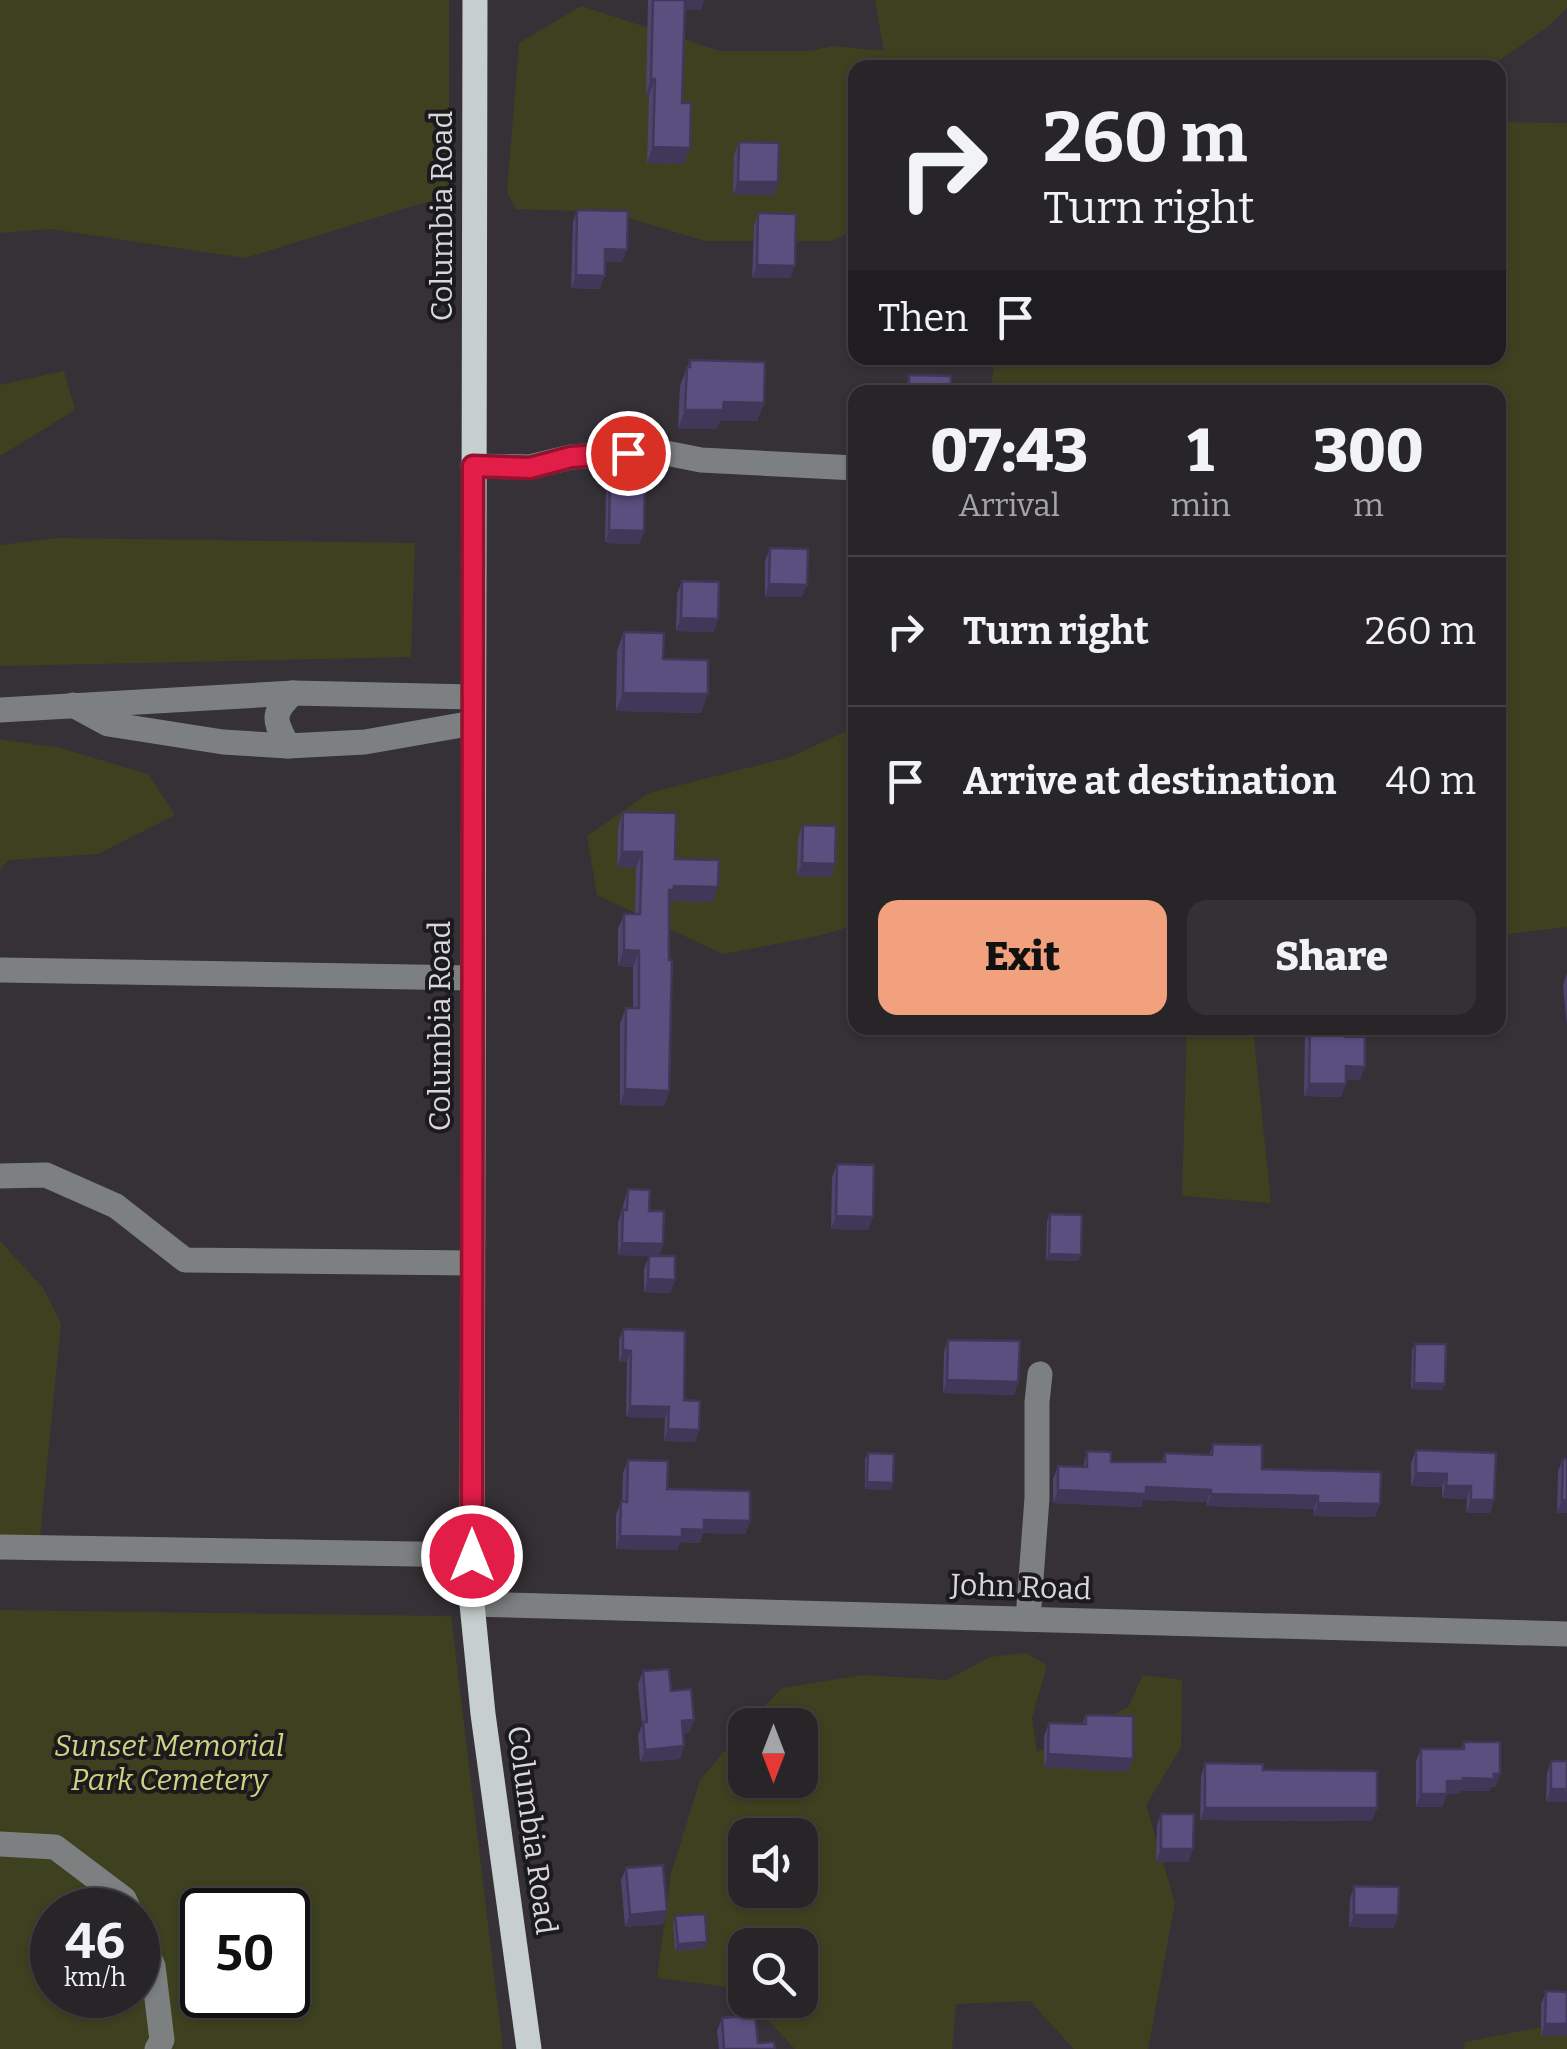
<!DOCTYPE html>
<style>
body{margin:0;font-family:Bitter,serif;background:#343134;color:#f1f3f6;height:100vh;display:flex;flex-direction:column;font-size:38px;white-space:nowrap}
*{box-sizing:border-box;margin:0}
p{font-size:32px;color:#a5a5a8}
.icon{flex:none;width:55px;height:55px;fill:none;stroke:currentColor;stroke-width:2;stroke-linecap:round;stroke-linejoin:round}
.map{position:relative;flex:1;overflow:hidden}
.panel{position:absolute;left:848px;top:385px;width:658px;height:650px;display:flex;flex-direction:column;background:#282528;border-radius:20px;box-shadow:0 2px 8px #0004,0 0 0 2px #444245}
.panel>*{flex:none}
.hud{position:absolute;left:848px;top:60px;width:658px;height:305px;border-radius:20px;box-shadow:0 2px 8px #0004,0 0 0 2px #444245;background:#282528;color:#f1f3f6;overflow:hidden}
.needle{width:65px;rotate:180deg}
.controls{position:absolute;left:728px;top:1708px;display:grid;gap:20px}
.controls a{display:grid;place-items:center;width:90px;height:90px;border-radius:20px;background:#282528;box-shadow:0 2px 8px #0004,0 0 0 2px #444245;font-size:50px}
.speed{position:absolute;left:30px;top:1888px;display:flex;gap:20px;font-size:50px;font-weight:700;text-align:center}
.speed>*{display:grid;place-content:center;width:130px;height:130px;border-radius:50%;background:#282528;box-shadow:0 2px 8px #0004,0 0 0 2px #444245;line-height:1}
.speed small{font-size:25px;font-weight:400}
.speed .limit{border:5px solid #111;border-radius:15px;background:#fff;color:#111}
.pin{position:absolute;display:grid;place-items:center;width:85px;height:85px;color:#fff;margin:-42px;border:5px solid #fff;border-radius:50%;box-shadow:0 2px 10px #0007}
.me{position:absolute;width:110px;margin:-55px;rotate:0deg;stroke-linejoin:round;filter:drop-shadow(0 0 8px #0008)}
.turn{display:flex;align-items:center;gap:35px;height:210px;padding:0 30px;font-size:45px}
.turn .icon{width:130px;height:130px;stroke-width:2.5}
.turn b{display:block;font-size:70px;line-height:85px}
.then{display:flex;align-items:center;height:95px;padding:0 30px;background:#0003;gap:20px;font-size:38px}
.eta{display:flex;justify-content:space-evenly;align-items:center;height:170px;text-align:center}
.eta b{font-size:60px;font-weight:800;line-height:70px}
.primary-button{display:flex;gap:20px;margin-top:auto;padding:20px 30px}
.primary-button a{flex:1;height:115px;border-radius:20px;background:#f2a17e;color:#111;font-size:40px;font-weight:800;line-height:115px;text-align:center}
.primary-button a+a{background:#343134;color:#f1f3f6}
ul{padding:0;list-style:none}
li{display:flex;align-items:center;gap:30px;height:150px;padding:0 30px;border-top:2px solid #444245}
li div{flex:1}
li b{display:block;font-size:38px}
li em{font-style:normal}
.map>svg:first-child{display:block}
.green{fill:#3e4120;fill-rule:evenodd}
.lines{fill:none;stroke-linecap:round;stroke-linejoin:round}
.minor{stroke:#7d8080;stroke-width:25}
.major{stroke:#c6cece;stroke-width:25}
.wall{fill:#4d456d}
.shaded-wall{fill:#3f3859}
.building{fill:#5a507f;stroke:#3f3859;stroke-width:2.5}
.route-casing{stroke:#92132f;stroke-width:25}
.route{stroke:#e11d48;stroke-width:18}
.labels{text-anchor:middle;stroke-width:8;stroke-linejoin:round;paint-order:stroke}
.street-label{font-size:30px;fill:#dad7da;stroke:#1b1a1c}
.park-label{font-size:30px;font-style:italic;fill:#cdd382;stroke:#1b1a1c}
</style>
<div class="map">
<svg width="1567" height="2049" viewBox="0 0 1567 2049">
<rect width="100%" height="100%" fill="#353136"/>
<g class="green">
<path d="M 0,0 L 449,0 L 449,195 L 245,258 L 50,229 L 0,233 Z"/>
<path d="M 875,0 L 1567,0 L 1567,8 L 1549,26 L 1490,67 L 855,68 L 855,230 L 831,241 L 705,241 L 608,212 L 516,209 L 507,192 L 519,43 L 581,6 L 720,51 L 811,51 L 832,46 L 884,51 Z"/>
<path d="M 1498,122 L 1567,123 L 1567,927 L 1498,935 L 1498,392 L 991,392 L 991,389 L 995,358 L 1498,358 Z"/>
<path d="M 64,371 L 75,410 L 0,456 L 0,385 Z"/>
<path d="M 58,538 L 415,543 L 411,657 L 0,666 L 0,545 Z"/>
<path d="M 855,727 L 855,925 L 818,936 L 723,954 L 597,895 L 587,836 L 649,793 L 791,757 Z"/>
<path d="M 0,739 L 60,748 L 148,774 L 175,815 L 98,854 L 8,860 L 0,869 Z"/>
<path d="M 1187,1028 L 1253,1028 L 1271,1203 L 1182,1196 Z"/>
<path d="M 0,1241 L 43,1288 L 61,1324 L 40,1536 L 0,1535 Z"/>
<path d="M 0,1610 L 451,1616 L 503,2049 L 0,2049 ZM 52,1910 L 138,1910 L 138,1995 L 52,1995 ZM 202,1910 L 288,1910 L 288,1995 L 202,1995 Z"/>
<path d="M 1025,1653 L 1047,1665 L 1032,1718 L 1037,1752 L 1128,1707 L 1143,1675 L 1182,1680 L 1181,1747 L 1146,1805 L 1175,1903 L 1148,2049 L 1074,2049 L 1030,2001 L 956,2004 L 952,2049 L 795,2049 L 768,2020 L 755,2000 L 800,2000 L 800,1945 L 745,1945 L 745,1989 L 657,1978 L 671,1874 L 700,1780 L 745,1727 L 745,1780 L 800,1780 L 800,1725 L 747,1725 L 782,1688 L 863,1675 L 947,1680 L 990,1657 ZM 745,1835 L 800,1835 L 800,1890 L 745,1890 Z"/>
<path d="M 1567,2022 L 1567,2049 L 1464,2049 L 1465,2042 Z"/>
</g>
<g class="lines">
<g class="minor">
<path d="M 473,466 L 530,467 L 571,457 L 656,451 L 701,460 L 855,468"/>
<path d="M 73,705 L 108,724 L 223,742 L 288,746 L 365,742 L 473,723"/>
<path d="M 0,710 L 293,693 L 473,697"/>
<path d="M 288,746 C 274,720 271,714 293,693"/>
<path d="M 0,970 L 472,978"/>
<path d="M 0,1176 L 46,1175 L 116,1206 L 185,1260 L 472,1263"/>
<path d="M 0,1547 L 472,1555"/>
<path d="M 472,1604 L 1567,1634"/>
<path d="M 1028,1619 L 1037,1498 L 1037,1402 L 1040,1374"/>
<path d="M 0,1844 L 55,1847 L 124,1899 L 129,1910"/>
<path d="M 138,1930 L 153,1966 L 162,2040 L 157,2049"/>
</g>
<path class="major" d="M 475,0 L 472,1604 L 483,1714 L 529,2049"/>
</g>
<g class="wall">
<path d="M 648,0 L 704,0 L 701,10 L 685,9 L 682,103 L 684,164 L 647,163 L 649,95 L 646,95 Z"/>
<path d="M 739,142 L 778,182 L 774,195 L 733,194 L 734,155 Z"/>
<path d="M 577,210 L 622,262 L 605,262 L 600,289 L 571,288 L 573,222 Z"/>
<path d="M 758,213 L 795,266 L 790,278 L 752,278 L 754,226 Z"/>
<path d="M 690,360 L 764,403 L 757,421 L 720,421 L 716,429 L 678,429 L 680,386 Z"/>
<path d="M 909,375 L 951,392 L 905,392 Z"/>
<path d="M 610,479 L 644,531 L 639,544 L 605,543 L 606,492 Z"/>
<path d="M 770,548 L 802,597 L 765,597 L 765,561 Z"/>
<path d="M 682,581 L 714,632 L 676,631 L 677,594 Z"/>
<path d="M 624,632 L 663,659 L 701,713 L 616,711 L 617,651 Z"/>
<path d="M 623,812 L 675,859 L 718,887 L 712,902 L 670,901 L 669,904 L 669,1091 L 664,1106 L 620,1105 L 620,1023 L 626,1008 L 633,1008 L 633,967 L 618,966 L 618,929 L 624,914 L 635,914 L 636,868 L 617,867 L 618,827 Z"/>
<path d="M 803,825 L 831,877 L 797,876 L 798,837 Z"/>
<path d="M 1567,974 L 1567,1026 L 1563,985 Z"/>
<path d="M 1305,1028 L 1346,1028 L 1346,1037 L 1360,1080 L 1346,1079 L 1341,1097 L 1304,1096 Z"/>
<path d="M 837,1164 L 873,1217 L 868,1230 L 831,1229 L 832,1177 Z"/>
<path d="M 628,1189 L 649,1211 L 663,1244 L 659,1256 L 675,1280 L 670,1293 L 644,1292 L 644,1269 L 649,1256 L 618,1255 L 618,1223 Z"/>
<path d="M 1050,1214 L 1081,1255 L 1078,1261 L 1046,1260 L 1047,1221 Z"/>
<path d="M 623,1329 L 699,1430 L 695,1442 L 664,1441 L 665,1418 L 626,1417 L 627,1362 L 619,1362 L 619,1340 Z"/>
<path d="M 948,1340 L 1018,1382 L 1014,1395 L 943,1393 L 944,1352 Z"/>
<path d="M 1415,1344 L 1443,1390 L 1411,1389 L 1412,1350 Z"/>
<path d="M 1213,1444 L 1262,1469 L 1380,1504 L 1375,1517 L 1313,1516 L 1314,1509 L 1207,1506 L 1207,1502 L 1143,1500 L 1141,1507 L 1053,1503 L 1053,1479 L 1058,1466 L 1083,1467 L 1087,1451 L 1111,1462 L 1162,1462 L 1165,1453 L 1209,1455 Z"/>
<path d="M 1416,1450 L 1494,1500 L 1490,1513 L 1466,1513 L 1467,1499 L 1442,1498 L 1442,1487 L 1411,1486 L 1411,1463 Z"/>
<path d="M 868,1453 L 893,1483 L 891,1490 L 865,1489 L 865,1459 Z"/>
<path d="M 1563,1459 L 1567,1459 L 1567,1513 L 1557,1513 L 1558,1471 Z"/>
<path d="M 628,1460 L 667,1489 L 750,1521 L 745,1534 L 703,1533 L 700,1543 L 680,1542 L 677,1550 L 616,1549 L 616,1514 L 622,1501 L 623,1473 Z"/>
<path d="M 643,1671 L 671,1691 L 694,1720 L 689,1732 L 683,1733 L 684,1746 L 680,1759 L 640,1762 L 638,1735 L 642,1725 L 638,1684 Z"/>
<path d="M 1086,1715 L 1128,1772 L 1044,1767 L 1044,1736 L 1049,1723 L 1082,1724 Z"/>
<path d="M 1464,1742 L 1500,1774 L 1495,1787 L 1491,1787 L 1489,1791 L 1460,1791 L 1459,1794 L 1447,1794 L 1442,1807 L 1416,1807 L 1416,1761 L 1421,1749 L 1461,1749 Z"/>
<path d="M 1551,1761 L 1567,1761 L 1567,1802 L 1546,1802 L 1547,1773 Z"/>
<path d="M 1205,1763 L 1263,1770 L 1372,1821 L 1200,1820 L 1201,1776 Z"/>
<path d="M 1161,1814 L 1189,1862 L 1156,1862 L 1157,1826 Z"/>
<path d="M 626,1868 L 667,1911 L 663,1924 L 625,1927 L 621,1880 Z"/>
<path d="M 1354,1886 L 1394,1928 L 1349,1927 L 1350,1899 Z"/>
<path d="M 675,1916 L 707,1942 L 705,1948 L 675,1951 L 673,1923 Z"/>
<path d="M 1546,1991 L 1567,2036 L 1541,2036 L 1541,2004 Z"/>
<path d="M 722,2018 L 758,2043 L 775,2049 L 719,2049 L 717,2031 Z"/>
</g>
<g class="shaded-wall">
<path d="M 682,0 L 704,0 L 701,10 L 679,9 Z"/>
<path d="M 651,79 L 655,79 L 649,95 L 646,95 Z"/>
<path d="M 653,147 L 690,148 L 684,164 L 647,163 Z"/>
<path d="M 738,182 L 778,182 L 774,195 L 733,194 Z"/>
<path d="M 605,249 L 627,250 L 622,262 L 600,262 Z"/>
<path d="M 757,265 L 795,266 L 790,278 L 752,278 Z"/>
<path d="M 576,275 L 605,276 L 600,289 L 571,288 Z"/>
<path d="M 724,402 L 764,403 L 757,421 L 720,421 L 716,429 L 678,429 L 685,410 Z"/>
<path d="M 609,530 L 644,531 L 639,544 L 605,543 Z"/>
<path d="M 769,584 L 807,585 L 802,597 L 765,597 Z"/>
<path d="M 681,618 L 718,619 L 714,632 L 676,631 Z"/>
<path d="M 623,693 L 708,694 L 701,713 L 616,711 Z"/>
<path d="M 622,852 L 642,852 L 636,868 L 617,867 Z"/>
<path d="M 802,863 L 835,864 L 831,877 L 797,876 Z"/>
<path d="M 674,886 L 718,887 L 712,902 L 670,901 L 669,905 L 669,890 Z"/>
<path d="M 624,950 L 639,951 L 633,967 L 618,966 Z"/>
<path d="M 1346,1066 L 1365,1067 L 1360,1080 L 1341,1079 Z"/>
<path d="M 1309,1084 L 1346,1084 L 1341,1097 L 1304,1096 Z"/>
<path d="M 625,1089 L 669,1091 L 664,1106 L 620,1105 Z"/>
<path d="M 836,1216 L 873,1217 L 868,1230 L 831,1229 Z"/>
<path d="M 622,1243 L 663,1244 L 659,1257 L 618,1255 Z"/>
<path d="M 1049,1254 L 1081,1255 L 1078,1261 L 1046,1260 Z"/>
<path d="M 648,1279 L 675,1280 L 670,1293 L 644,1292 Z"/>
<path d="M 623,1350 L 631,1351 L 627,1362 L 619,1362 Z"/>
<path d="M 947,1380 L 1018,1382 L 1014,1395 L 943,1393 Z"/>
<path d="M 1414,1383 L 1445,1384 L 1443,1390 L 1411,1389 Z"/>
<path d="M 630,1406 L 669,1407 L 665,1418 L 626,1417 Z"/>
<path d="M 668,1429 L 699,1430 L 695,1442 L 664,1441 Z"/>
<path d="M 1416,1473 L 1447,1474 L 1442,1487 L 1411,1486 Z"/>
<path d="M 867,1482 L 893,1483 L 891,1490 L 865,1489 Z"/>
<path d="M 1446,1486 L 1471,1486 L 1467,1499 L 1442,1498 Z"/>
<path d="M 1146,1487 L 1211,1490 L 1207,1502 L 1143,1500 L 1141,1507 L 1053,1503 L 1058,1490 Z"/>
<path d="M 1211,1494 L 1318,1496 L 1314,1509 L 1207,1506 Z"/>
<path d="M 1471,1500 L 1494,1500 L 1490,1513 L 1466,1513 Z"/>
<path d="M 1562,1500 L 1567,1501 L 1567,1513 L 1557,1513 Z"/>
<path d="M 1318,1503 L 1380,1504 L 1375,1517 L 1313,1516 Z"/>
<path d="M 704,1520 L 750,1521 L 745,1534 L 703,1533 L 700,1543 L 680,1542 L 677,1550 L 616,1549 L 620,1536 L 682,1529 Z"/>
<path d="M 694,1720 L 689,1732 L 677,1734 L 682,1721 Z"/>
<path d="M 684,1746 L 680,1759 L 640,1762 L 645,1750 Z"/>
<path d="M 1048,1754 L 1133,1759 L 1128,1772 L 1044,1767 Z"/>
<path d="M 1494,1774 L 1500,1774 L 1495,1787 L 1491,1787 L 1489,1791 L 1460,1791 L 1459,1794 L 1442,1794 L 1447,1781 Z"/>
<path d="M 1551,1789 L 1567,1789 L 1567,1802 L 1546,1802 Z"/>
<path d="M 1421,1794 L 1447,1794 L 1442,1807 L 1416,1807 Z"/>
<path d="M 1205,1808 L 1377,1808 L 1372,1821 L 1200,1820 Z"/>
<path d="M 1161,1849 L 1193,1849 L 1189,1862 L 1156,1862 Z"/>
<path d="M 667,1911 L 663,1924 L 625,1927 L 630,1915 Z"/>
<path d="M 1354,1915 L 1398,1915 L 1394,1928 L 1349,1927 Z"/>
<path d="M 707,1942 L 705,1948 L 675,1951 L 678,1944 Z"/>
<path d="M 1545,2024 L 1567,2024 L 1567,2036 L 1541,2036 Z"/>
</g>
<g class="building">
<path d="M 653,0 L 685,0 L 682,103 L 691,103 L 690,148 L 653,147 L 655,79 L 651,79 Z"/>
<path d="M 739,142 L 779,143 L 778,182 L 738,182 Z"/>
<path d="M 577,210 L 628,211 L 627,250 L 605,249 L 605,276 L 576,275 Z"/>
<path d="M 758,213 L 796,214 L 795,266 L 757,265 Z"/>
<path d="M 690,360 L 765,362 L 764,403 L 724,402 L 723,410 L 685,410 L 687,367 L 690,367 Z"/>
<path d="M 909,375 L 951,376 L 951,392 L 909,392 Z"/>
<path d="M 1068,387 L 1115,392 L 1067,392 Z"/>
<path d="M 610,479 L 645,480 L 644,531 L 609,530 Z"/>
<path d="M 770,548 L 808,549 L 807,585 L 769,584 Z"/>
<path d="M 682,581 L 719,582 L 718,619 L 681,618 Z"/>
<path d="M 624,632 L 664,633 L 663,659 L 708,660 L 708,694 L 623,693 Z"/>
<path d="M 623,812 L 676,813 L 675,859 L 719,860 L 718,887 L 674,886 L 674,890 L 669,890 L 669,960 L 672,960 L 669,1091 L 625,1089 L 626,1008 L 639,1008 L 639,951 L 624,950 L 624,914 L 640,914 L 642,852 L 622,852 Z"/>
<path d="M 803,825 L 836,826 L 835,864 L 802,863 Z"/>
<path d="M 1310,1028 L 1346,1028 L 1346,1037 L 1365,1037 L 1365,1067 L 1346,1066 L 1346,1084 L 1309,1084 Z"/>
<path d="M 837,1164 L 874,1165 L 873,1217 L 836,1216 Z"/>
<path d="M 628,1189 L 650,1190 L 649,1211 L 664,1211 L 663,1244 L 622,1243 L 623,1210 L 627,1210 Z"/>
<path d="M 1050,1214 L 1082,1215 L 1081,1255 L 1049,1254 Z"/>
<path d="M 649,1256 L 675,1256 L 675,1280 L 648,1279 Z"/>
<path d="M 623,1329 L 685,1331 L 684,1400 L 700,1401 L 699,1430 L 668,1429 L 669,1407 L 630,1406 L 631,1351 L 623,1350 Z"/>
<path d="M 948,1340 L 1020,1341 L 1018,1382 L 947,1380 Z"/>
<path d="M 1415,1344 L 1446,1344 L 1445,1384 L 1414,1383 Z"/>
<path d="M 1213,1444 L 1262,1445 L 1262,1469 L 1381,1472 L 1380,1504 L 1318,1503 L 1318,1496 L 1211,1494 L 1211,1490 L 1146,1487 L 1146,1494 L 1058,1490 L 1058,1466 L 1087,1467 L 1087,1451 L 1111,1452 L 1111,1462 L 1165,1462 L 1165,1453 L 1212,1455 Z"/>
<path d="M 1416,1450 L 1496,1453 L 1494,1500 L 1471,1500 L 1471,1486 L 1446,1486 L 1447,1474 L 1416,1473 Z"/>
<path d="M 868,1453 L 894,1454 L 893,1483 L 867,1482 Z"/>
<path d="M 1563,1459 L 1567,1459 L 1567,1501 L 1562,1500 Z"/>
<path d="M 628,1460 L 668,1461 L 667,1489 L 750,1491 L 750,1521 L 704,1520 L 704,1530 L 682,1529 L 682,1537 L 620,1536 L 621,1501 L 627,1502 Z"/>
<path d="M 669,1669 L 671,1691 L 691,1689 L 694,1720 L 682,1721 L 684,1746 L 645,1750 L 643,1722 L 647,1722 L 643,1671 Z"/>
<path d="M 1086,1715 L 1133,1716 L 1133,1759 L 1048,1754 L 1049,1723 L 1086,1724 Z"/>
<path d="M 1464,1742 L 1500,1742 L 1500,1774 L 1494,1774 L 1494,1779 L 1463,1778 L 1463,1781 L 1447,1781 L 1447,1794 L 1421,1794 L 1421,1749 L 1464,1749 Z"/>
<rect x="1551" y="1761" width="16" height="28"/>
<path d="M 1205,1763 L 1263,1764 L 1263,1770 L 1377,1771 L 1377,1808 L 1205,1808 Z"/>
<path d="M 1161,1814 L 1194,1814 L 1193,1849 L 1161,1849 Z"/>
<path d="M 663,1865 L 667,1911 L 630,1915 L 626,1868 Z"/>
<path d="M 1354,1886 L 1399,1887 L 1398,1915 L 1354,1915 Z"/>
<path d="M 705,1914 L 707,1942 L 678,1944 L 675,1916 Z"/>
<path d="M 1546,1991 L 1567,1992 L 1567,2024 L 1545,2024 Z"/>
<path d="M 755,2015 L 758,2043 L 774,2042 L 775,2049 L 724,2049 L 722,2018 Z"/>
</g>
<g class="lines">
<defs>
<path id="route" d="M 472,1556 L 473,466 L 530,468 L 571,457 L 628,453"/>
</defs>
<use href="#route" class="route-casing"/>
<use href="#route" class="route"/>
</g>
<g class="labels">
<g class="street-label">
<text transform="translate(442 216) rotate(-90)" y="10">Columbia Road</text>
<text transform="translate(440 1026) rotate(-90)" y="10">Columbia Road</text>
<text transform="translate(1021 1587) rotate(2)" y="10">John Road</text>
<text transform="translate(532 1830) rotate(82)" y="10">Columbia Road</text>
</g>
<g class="park-label">
<text x="169" y="1756">Sunset Memorial<tspan x="169" dy="34">Park Cemetery</tspan></text>
</g>
</g>
</svg>
<div class="controls">
<a><svg class="needle" viewBox="-14 -14 28 28"><path d="M0-13l5 13h-10z" fill="#e53935"/><path d="M0 13l5-13h-10z" fill="#a5a5a8"/></svg></a>
<a><svg class="icon" aria-label="sound" viewBox="0 0 24 24"><path d="M4 9h4l5-4v14l-5-4H4zM17 9q2 3 0 6"/></svg></a>
<a><svg class="icon" aria-label="search" viewBox="0 0 24 24"><circle cx="10" cy="10" r="6"/><path d="M15 15l6 6"/></svg></a>
</div>
<div class="speed"><div>46<small>km/h</small></div><div class="limit">50</div></div>
<div class="pin" style="left:628px;top:453px;background:#d93025"><svg class="icon" aria-label="arrive" viewBox="0 0 24 24"><path d="M6 21V4h12l-3 4 3 4H6"/></svg></div>
<svg class="me" style="left:472px;top:1556px" viewBox="-20 -20 40 40"><circle r="17" fill="#e11d48" stroke="#fff" stroke-width="3"/><path d="M0-11L8 9 0 5-8 9z" fill="#fff"/></svg>
<div class="hud">
<div class="turn"><svg class="icon" aria-label="right" viewBox="0 0 24 24"><path d="M7 20v-9h11M14 6l5 5-5 5"/></svg><div><b>260 m</b>Turn right</div></div>
<div class="then">Then<svg class="icon" aria-label="arrive" viewBox="0 0 24 24"><path d="M6 21V4h12l-3 4 3 4H6"/></svg></div>
</div>
<section class="panel">
<div class="eta">
<div><b>07:43</b><p>Arrival</p></div>
<div><b>1</b><p>min</p></div>
<div><b>300</b><p>m</p></div>
</div>
<ul>
<li><svg class="icon" aria-label="right" viewBox="0 0 24 24"><path d="M7 20v-9h11M14 6l5 5-5 5"/></svg><div><b>Turn right</b></div><em>260 m</em></li>
<li><svg class="icon" aria-label="arrive" viewBox="0 0 24 24"><path d="M6 21V4h12l-3 4 3 4H6"/></svg><div><b>Arrive at destination</b></div><em>40 m</em></li>
</ul>
<div class="primary-button"><a>Exit</a><a>Share</a></div>
</section>
</div>
